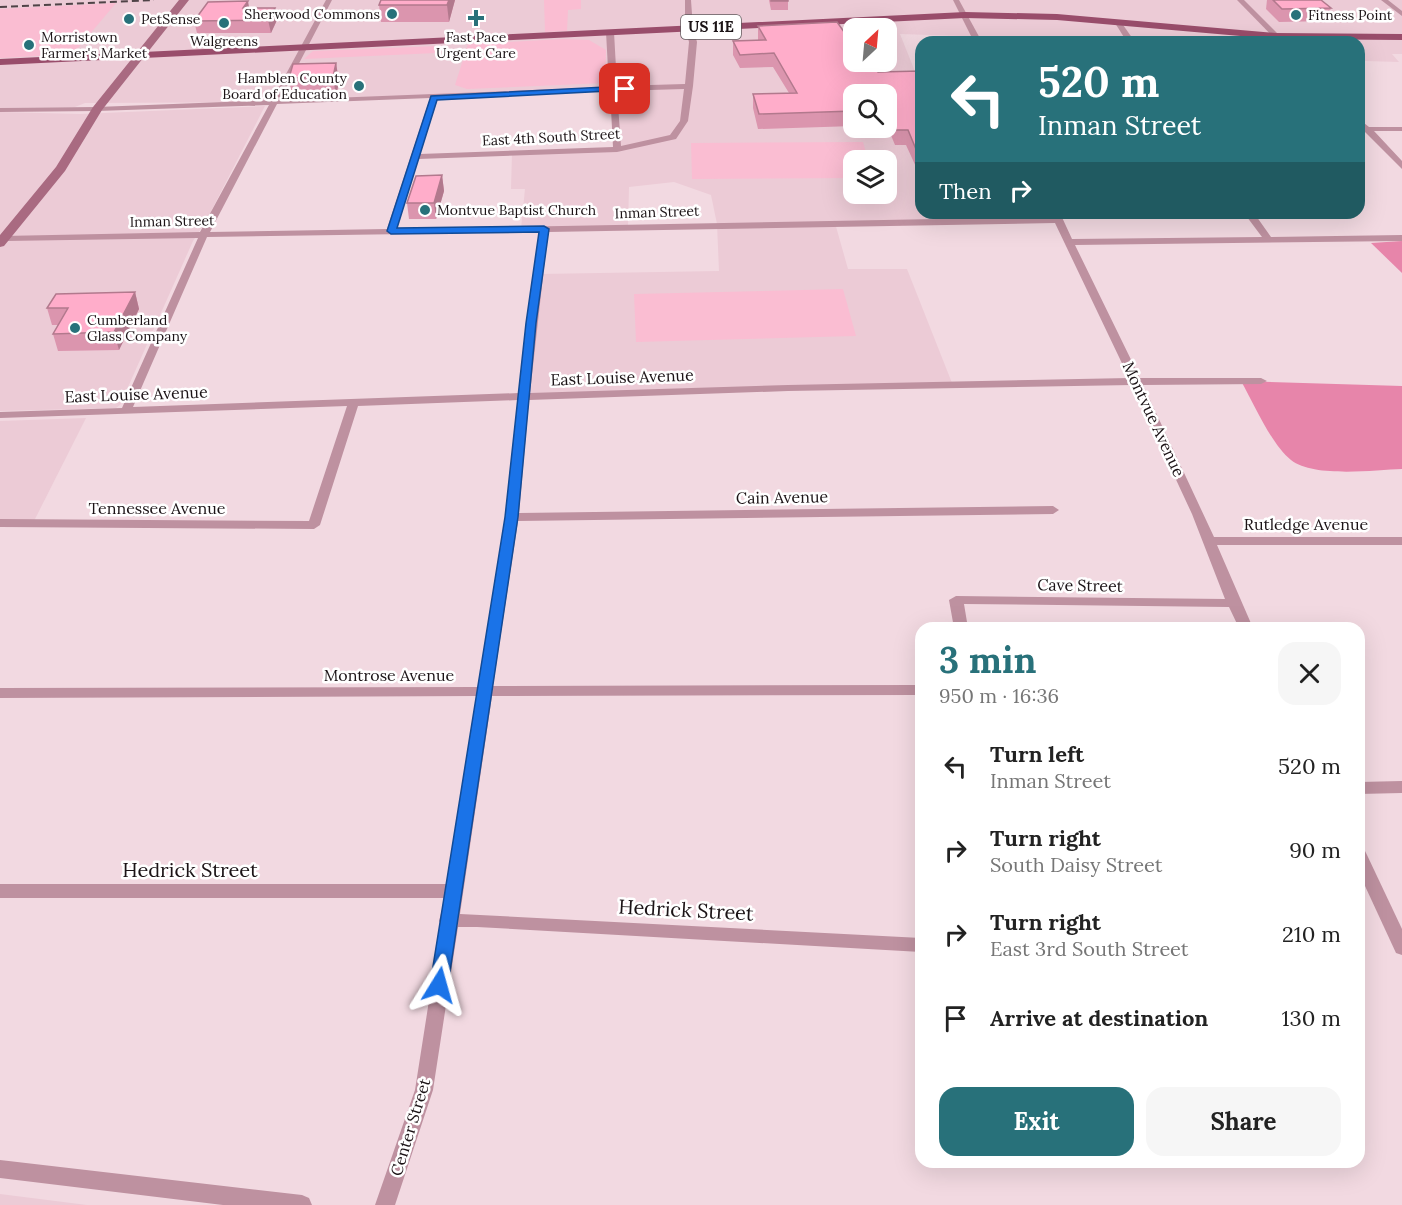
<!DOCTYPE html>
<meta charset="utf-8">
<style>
body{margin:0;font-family:Lora,serif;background:#f6f6f6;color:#222;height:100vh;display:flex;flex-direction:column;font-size:22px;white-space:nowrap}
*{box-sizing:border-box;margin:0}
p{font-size:20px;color:#767676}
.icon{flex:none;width:33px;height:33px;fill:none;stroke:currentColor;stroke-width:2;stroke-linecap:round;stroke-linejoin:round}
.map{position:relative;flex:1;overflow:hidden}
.panel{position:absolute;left:915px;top:622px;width:450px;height:546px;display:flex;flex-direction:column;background:#fff;border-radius:18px;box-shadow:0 6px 24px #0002}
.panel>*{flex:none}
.guide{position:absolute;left:915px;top:36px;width:450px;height:183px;border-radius:18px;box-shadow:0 6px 24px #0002;background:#28717a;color:#fff;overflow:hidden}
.needle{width:39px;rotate:26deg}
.tools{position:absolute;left:843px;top:18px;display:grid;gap:12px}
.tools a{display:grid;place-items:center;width:54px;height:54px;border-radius:12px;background:#fff;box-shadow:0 6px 24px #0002;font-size:30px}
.pin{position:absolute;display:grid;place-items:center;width:51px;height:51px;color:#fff;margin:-26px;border-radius:12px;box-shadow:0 3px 9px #0006}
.me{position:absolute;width:66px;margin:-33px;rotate:8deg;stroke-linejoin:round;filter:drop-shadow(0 0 4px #0008)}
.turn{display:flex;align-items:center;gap:21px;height:126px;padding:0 24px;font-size:27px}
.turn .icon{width:78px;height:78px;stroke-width:2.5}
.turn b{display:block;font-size:42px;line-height:51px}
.then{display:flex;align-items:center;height:57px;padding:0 24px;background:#0003;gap:12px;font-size:22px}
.round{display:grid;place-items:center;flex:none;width:63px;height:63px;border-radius:18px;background:#f6f6f6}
.head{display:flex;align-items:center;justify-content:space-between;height:102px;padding:0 24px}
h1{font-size:36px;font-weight:700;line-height:45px;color:#28717a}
.action{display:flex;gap:12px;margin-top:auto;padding:12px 24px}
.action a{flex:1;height:69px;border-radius:18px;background:#28717a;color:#fff;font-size:24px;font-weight:700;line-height:69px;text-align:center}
.action a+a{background:#f6f6f6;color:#222}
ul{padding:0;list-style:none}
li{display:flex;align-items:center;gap:18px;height:84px;padding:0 24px}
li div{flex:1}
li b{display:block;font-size:22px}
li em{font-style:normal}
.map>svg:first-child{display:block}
.built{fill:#eccbd6;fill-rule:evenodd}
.green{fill:#fabdd2}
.forest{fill:#e785aa}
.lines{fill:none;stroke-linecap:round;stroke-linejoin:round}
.street{fill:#be91a0;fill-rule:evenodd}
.secondary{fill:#a96a81;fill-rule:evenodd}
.primary{fill:#994d6b;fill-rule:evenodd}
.rail{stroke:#4f4347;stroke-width:2;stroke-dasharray:7 4;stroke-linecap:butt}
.wall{fill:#db95ae}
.shaded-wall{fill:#b2798d}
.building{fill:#ffadca;stroke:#b2798d;stroke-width:1.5}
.route{fill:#1a73e8;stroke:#114b97;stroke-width:1.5}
.poi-dot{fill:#28717a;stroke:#fff;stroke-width:2}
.labels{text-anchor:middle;stroke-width:5;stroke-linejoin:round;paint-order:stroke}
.far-poi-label{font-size:14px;fill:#1b1316;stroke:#fff;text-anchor:start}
.far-street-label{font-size:14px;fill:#1b1316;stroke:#fff}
.shield{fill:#fff;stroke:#5f5a5c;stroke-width:1.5}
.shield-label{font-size:15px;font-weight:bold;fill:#1b1316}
.street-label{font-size:16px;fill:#1b1316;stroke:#fff}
.near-street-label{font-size:20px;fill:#1b1316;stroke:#fff}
</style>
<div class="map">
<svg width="1402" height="1205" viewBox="0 0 1402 1205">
<rect width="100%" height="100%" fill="#f2d9e1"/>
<g class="built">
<path d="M 0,0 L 1402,0 L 1402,54 L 1392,54 L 1399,62 L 1365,61 L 1359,57 L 1359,42 L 965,42 L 962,36 L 900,34 L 916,74 L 921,74 L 921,213 L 1044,213 L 1047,220 L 835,223 L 848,269 L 907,269 L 952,383 L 524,398 L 540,274 L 719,271 L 717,224 L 711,195 L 674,182 L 629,187 L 628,227 L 521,229 L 525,189 L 511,189 L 512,153 L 616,149 L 612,90 L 286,102 L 85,103 L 75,107 L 0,108 ZM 854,28 L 886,28 L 886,62 L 854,62 ZM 854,94 L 886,94 L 886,128 L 854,128 ZM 854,160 L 886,160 L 886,194 L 854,194 Z"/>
<path d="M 265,106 L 206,221 L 193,241 L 120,405 L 116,408 L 0,411 L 0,112 L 80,114 Z"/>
<path d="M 86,418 L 33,523 L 0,523 L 0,421 Z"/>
<path d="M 0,1194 L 87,1205 L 0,1205 Z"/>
</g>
<g class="green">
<path d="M 544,0 L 581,0 L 581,9 L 568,10 L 567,31 L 545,32 Z"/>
<path d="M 116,3 L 73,54 L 0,58 L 0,9 Z"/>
<path d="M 563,39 L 589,40 L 606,50 L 605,83 L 467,89 L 455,85 L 468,44 Z"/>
<path d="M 440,46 L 437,53 L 304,59 L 313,51 Z"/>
<path d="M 863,142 L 868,160 L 854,160 L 853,178 L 692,179 L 691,143 Z"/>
<path d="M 843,289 L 856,336 L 636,342 L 634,294 Z"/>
</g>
<g class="forest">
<path d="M 1402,241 L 1402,273 L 1371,243 Z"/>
<path d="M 1241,381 L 1402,386 L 1402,469 C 1374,470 1314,478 1291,460 C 1271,444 1254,404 1241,381 Z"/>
</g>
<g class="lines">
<g class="street">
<path d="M 326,0 L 332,0 L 280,100 L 609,87 L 606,32 L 610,30 L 614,32 L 617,86 L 685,84 L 689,42 L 685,28 L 685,0 L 691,0 L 693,28 L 697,42 L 693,86 L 688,121 L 676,139 L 617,152 L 418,159 L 396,229 L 1052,217 L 1050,213 L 1060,213 L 1072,239 L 1262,237 L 1244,213 L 1254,213 L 1271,237 L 1402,235 L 1402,241 L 1075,245 L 1140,378 L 1261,378 L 1267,381 L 1261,384 L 1143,385 L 1214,537 L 1402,537 L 1402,545 L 1217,545 L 1253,628 L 1239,628 L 1229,607 L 964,604 L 968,628 L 954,628 L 949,600 L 956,596 L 1225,599 L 1192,514 L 1132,385 L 788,391 L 529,400 L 519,513 L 1053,506 L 1059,510 L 1053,514 L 518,521 L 493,686 L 921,685 L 921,695 L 492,696 L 460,914 L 921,938 L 921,952 L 477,927 L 458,927 L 433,1090 L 395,1205 L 375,1205 L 415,1090 L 441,924 L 439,921 L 445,898 L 0,898 L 0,884 L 447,884 L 477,696 L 0,698 L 0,688 L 479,687 L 506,517 L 518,400 L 358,406 L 320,525 L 314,529 L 0,527 L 0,519 L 309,521 L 347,406 L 0,418 L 0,412 L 122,408 L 198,238 L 6,241 L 1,238 L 3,236 L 200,232 L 269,105 L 97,111 L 0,112 L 0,108 L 97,107 L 272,100 ZM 684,89 L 680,121 L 670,135 L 621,146 L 617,91 ZM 610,91 L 613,147 L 420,154 L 438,98 ZM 430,98 L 387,229 L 210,232 L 277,104 ZM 1055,223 L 1129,378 L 788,385 L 530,393 L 548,232 ZM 539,232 L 519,393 L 133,407 L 207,237 Z"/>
<path d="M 953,0 L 959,0 L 982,42 L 974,42 Z"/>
<path d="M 1237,0 L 1244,0 L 1286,42 L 1278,42 Z"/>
<path d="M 1381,0 L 1388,0 L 1402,11 L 1402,16 Z"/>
<path d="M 1119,21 L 1121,22 L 1135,42 L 1127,42 L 1115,23 Z"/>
<path d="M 1359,119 L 1369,127 L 1402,127 L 1402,131 L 1374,131 L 1402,161 L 1402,169 L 1364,131 L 1361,131 Z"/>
<path d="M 1402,781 L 1402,793 L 1359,794 L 1359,782 Z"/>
<path d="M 1359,849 L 1365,851 L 1367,855 L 1402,929 L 1402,955 L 1396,953 L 1359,873 Z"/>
<path d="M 0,1160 L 302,1195 L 309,1198 L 312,1205 L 223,1205 L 0,1178 Z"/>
</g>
<path class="secondary" d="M 179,0 L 189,0 L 102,110 L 65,171 L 4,246 L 0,247 L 0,235 L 56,167 L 93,107 Z"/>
<path class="primary" d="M 965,12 L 1057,14 L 1276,33 L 1402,34 L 1402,40 L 1276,39 L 1057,20 L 965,18 L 0,65 L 0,59 Z"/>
<path class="rail" d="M 0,7 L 154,0"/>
</g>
<g class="wall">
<path d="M 455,0 L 449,22 L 381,22 L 379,5 Z"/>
<path d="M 769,0 L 788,0 L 788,10 L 771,10 Z"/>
<path d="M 1267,0 L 1321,0 L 1331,8 L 1327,21 L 1279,22 L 1266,9 Z"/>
<path d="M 249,8 L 275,8 L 277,20 L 271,33 L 197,33 L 194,21 Z"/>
<path d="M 758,26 L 847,36 L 878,72 L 921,71 L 921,169 L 917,169 L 906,145 L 895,145 L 888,128 L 869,129 L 869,128 L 886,128 L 886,94 L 854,94 L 854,126 L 758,129 L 753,108 L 753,94 L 789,93 L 773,67 L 740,68 L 733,55 L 733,41 L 758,40 Z"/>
<path d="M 336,63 L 339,82 L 336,96 L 292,97 L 289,78 Z"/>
<path d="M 442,175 L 444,191 L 436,219 L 409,219 L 407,203 Z"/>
<path d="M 135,292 L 139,309 L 119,350 L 58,351 L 53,334 L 58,325 L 52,325 L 47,308 Z"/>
</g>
<g class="shaded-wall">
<path d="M 449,0 L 455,0 L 449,22 L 447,5 Z"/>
<path d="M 248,1 L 250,13 L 243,8 Z"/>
<path d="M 275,8 L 277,20 L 271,33 L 268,20 Z"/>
<path d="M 336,63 L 339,82 L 336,96 L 333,77 Z"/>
<path d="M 442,175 L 444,191 L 436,219 L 434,203 Z"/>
<path d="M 135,292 L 139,309 L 119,350 L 114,332 Z"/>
</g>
<g class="building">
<path d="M 381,0 L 449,0 L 447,5 L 379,5 Z"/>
<rect x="771" y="0" width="17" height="1"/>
<path d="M 1273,0 L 1321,0 L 1331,8 L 1282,9 Z"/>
<path d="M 248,1 L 243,8 L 275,8 L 268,20 L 194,21 L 208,2 Z"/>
<path d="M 837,22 L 847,36 L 854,36 L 854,62 L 871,62 L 878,72 L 921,71 L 921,154 L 918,154 L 908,130 L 896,130 L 889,114 L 886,114 L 886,94 L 854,94 L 854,111 L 759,114 L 753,94 L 797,93 L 774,53 L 740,55 L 733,41 L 766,40 L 758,26 Z"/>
<path d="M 336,63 L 333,77 L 289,78 L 293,64 Z"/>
<path d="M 442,175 L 434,203 L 407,203 L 416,176 Z"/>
<path d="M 135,292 L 114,332 L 53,334 L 68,308 L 47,308 L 56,294 Z"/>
</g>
<path class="route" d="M 625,86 L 627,90 L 437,100 L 397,228 L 544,226 L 549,229 L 536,323 L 518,517 L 448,985 L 445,990 L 439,992 L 433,990 L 430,985 L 505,517 L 526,323 L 539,232 L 391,234 L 387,231 L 431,96 Z"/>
<g class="poi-dot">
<circle cx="392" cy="14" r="6"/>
<circle cx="1296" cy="15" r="6"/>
<path d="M473 9h6v6h6v6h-6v6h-6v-6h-6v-6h6z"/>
<circle cx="129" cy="19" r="6"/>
<circle cx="224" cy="23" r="6"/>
<circle cx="29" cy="45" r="6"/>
<circle cx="359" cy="86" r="6"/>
<circle cx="425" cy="210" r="6"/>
<circle cx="75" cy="328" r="6"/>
</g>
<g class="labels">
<g class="far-poi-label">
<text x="380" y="19" text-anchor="end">Sherwood Commons</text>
<text x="1308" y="20">Fitness Point</text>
<text x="141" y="24">PetSense</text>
<text x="41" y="42">Morristown<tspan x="41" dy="16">Farmer's Market</tspan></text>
<text x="476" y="42" text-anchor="middle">Fast Pace<tspan x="476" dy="16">Urgent Care</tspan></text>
<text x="224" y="46" text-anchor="middle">Walgreens</text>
<text x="347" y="83" text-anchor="end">Hamblen County<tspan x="347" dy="16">Board of Education</tspan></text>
<text x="437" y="215">Montvue Baptist Church</text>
<text x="87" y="325">Cumberland<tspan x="87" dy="16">Glass Company</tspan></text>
</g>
<g class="far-street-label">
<text transform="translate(551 137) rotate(-3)" y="5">East 4th South Street</text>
<text transform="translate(657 212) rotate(-2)" y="5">Inman Street</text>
<text transform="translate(172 221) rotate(-1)" y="5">Inman Street</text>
</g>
<rect class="shield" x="681" y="15" width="60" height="24" rx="4.5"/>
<g class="shield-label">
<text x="711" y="32">US 11E</text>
</g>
<g class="street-label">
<text transform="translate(622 377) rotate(-2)" y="6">East Louise Avenue</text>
<text transform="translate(136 394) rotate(-2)" y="6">East Louise Avenue</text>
<text transform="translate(1154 419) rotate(65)" y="6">Montvue Avenue</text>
<text transform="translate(782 497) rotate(-1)" y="6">Cain Avenue</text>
<text x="157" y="514">Tennessee Avenue</text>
<text x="1306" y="530">Rutledge Avenue</text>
<text transform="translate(1080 585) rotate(1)" y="6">Cave Street</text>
<text x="389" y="681">Montrose Avenue</text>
<text transform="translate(410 1127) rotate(-73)" y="6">Center Street</text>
</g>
<g class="near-street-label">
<text x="190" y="877">Hedrick Street</text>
<text transform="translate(686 910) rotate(3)" y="7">Hedrick Street</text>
</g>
</g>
</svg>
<div class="tools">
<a><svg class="needle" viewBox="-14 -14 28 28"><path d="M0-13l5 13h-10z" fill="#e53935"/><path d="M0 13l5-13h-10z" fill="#767676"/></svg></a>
<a><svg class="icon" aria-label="search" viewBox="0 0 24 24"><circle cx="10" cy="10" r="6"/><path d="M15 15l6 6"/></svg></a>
<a><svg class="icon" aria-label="layers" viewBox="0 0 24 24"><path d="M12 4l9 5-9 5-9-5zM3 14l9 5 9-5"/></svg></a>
</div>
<div class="pin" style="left:625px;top:89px;background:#d93025"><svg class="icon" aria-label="arrive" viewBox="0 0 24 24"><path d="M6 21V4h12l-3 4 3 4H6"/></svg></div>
<svg class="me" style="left:439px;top:985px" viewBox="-20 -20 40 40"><path d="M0-17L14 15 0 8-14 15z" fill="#1a73e8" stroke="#fff" stroke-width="4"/></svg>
<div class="guide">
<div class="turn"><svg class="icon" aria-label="left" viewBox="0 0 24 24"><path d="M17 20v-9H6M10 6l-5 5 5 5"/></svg><div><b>520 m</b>Inman Street</div></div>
<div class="then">Then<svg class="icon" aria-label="right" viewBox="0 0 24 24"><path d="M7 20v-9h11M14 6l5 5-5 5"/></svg></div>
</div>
<section class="panel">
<div class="head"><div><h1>3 min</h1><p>950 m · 16:36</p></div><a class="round"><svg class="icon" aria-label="close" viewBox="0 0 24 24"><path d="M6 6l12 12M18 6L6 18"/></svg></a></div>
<ul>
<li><svg class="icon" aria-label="left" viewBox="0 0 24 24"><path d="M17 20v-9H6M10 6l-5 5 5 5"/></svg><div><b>Turn left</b><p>Inman Street</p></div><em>520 m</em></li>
<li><svg class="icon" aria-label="right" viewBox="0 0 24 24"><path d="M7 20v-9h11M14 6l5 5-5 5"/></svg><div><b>Turn right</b><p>South Daisy Street</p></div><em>90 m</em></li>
<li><svg class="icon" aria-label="right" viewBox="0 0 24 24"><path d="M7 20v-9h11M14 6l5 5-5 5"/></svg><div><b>Turn right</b><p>East 3rd South Street</p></div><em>210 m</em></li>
<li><svg class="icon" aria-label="arrive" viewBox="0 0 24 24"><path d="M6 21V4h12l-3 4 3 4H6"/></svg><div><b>Arrive at destination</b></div><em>130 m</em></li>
</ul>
<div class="action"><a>Exit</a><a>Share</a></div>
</section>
</div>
